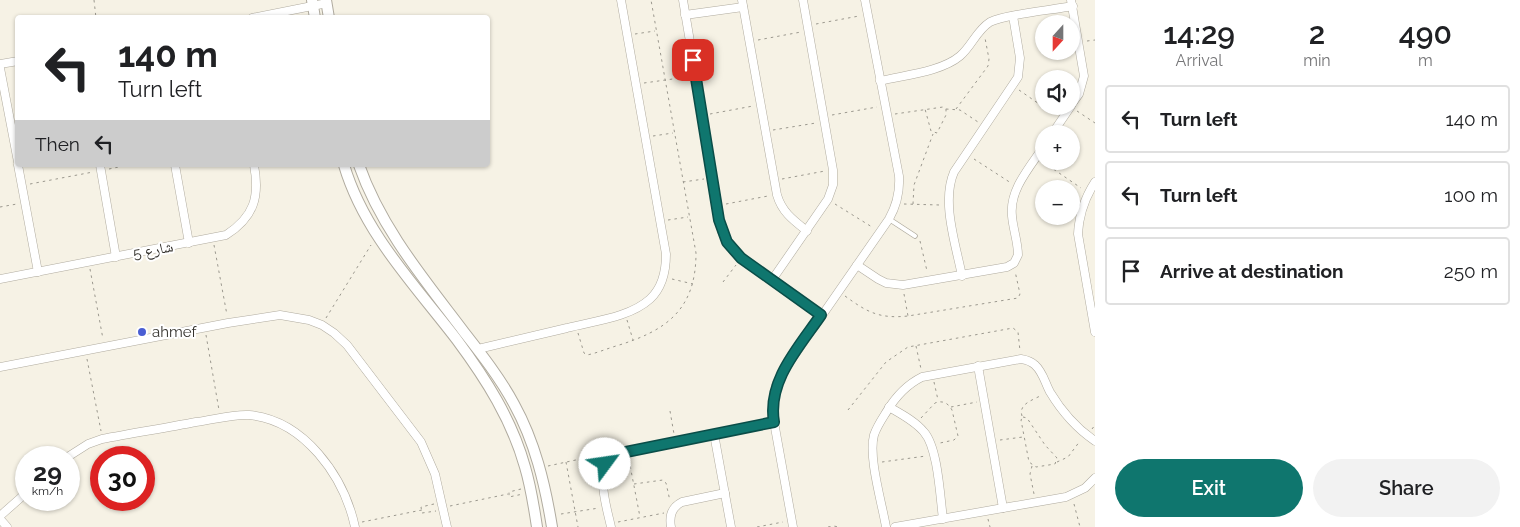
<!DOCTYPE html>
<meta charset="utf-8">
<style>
body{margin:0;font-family:Raleway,"Noto Naskh Arabic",sans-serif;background:#f2f2f2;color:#202124;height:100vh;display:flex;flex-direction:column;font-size:19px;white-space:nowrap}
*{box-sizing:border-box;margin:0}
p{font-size:16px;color:#757577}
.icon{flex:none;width:28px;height:28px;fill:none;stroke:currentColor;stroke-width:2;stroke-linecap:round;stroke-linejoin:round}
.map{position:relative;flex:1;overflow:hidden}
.drawer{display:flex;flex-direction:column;background:#fff;width:425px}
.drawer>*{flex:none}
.banner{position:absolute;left:15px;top:15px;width:475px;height:152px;border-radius:5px;box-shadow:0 1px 4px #0004;background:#fff;color:#202124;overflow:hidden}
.needle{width:32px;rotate:201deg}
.fabs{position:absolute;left:1035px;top:15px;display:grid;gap:10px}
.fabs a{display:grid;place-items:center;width:45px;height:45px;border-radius:50%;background:#fff;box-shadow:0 1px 4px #0004;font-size:25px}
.speed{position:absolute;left:15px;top:446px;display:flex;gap:10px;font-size:25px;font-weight:700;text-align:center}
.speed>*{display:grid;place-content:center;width:65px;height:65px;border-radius:50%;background:#fff;box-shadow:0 1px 4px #0004;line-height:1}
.speed small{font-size:12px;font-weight:400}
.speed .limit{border:8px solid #d22;background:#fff;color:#111}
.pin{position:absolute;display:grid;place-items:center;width:42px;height:42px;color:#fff;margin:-21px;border-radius:10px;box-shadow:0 2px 8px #0006}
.me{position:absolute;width:55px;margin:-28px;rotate:59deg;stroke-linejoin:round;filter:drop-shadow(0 0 4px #0008)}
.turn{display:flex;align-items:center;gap:18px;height:105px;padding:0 20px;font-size:22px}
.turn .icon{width:65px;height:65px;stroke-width:2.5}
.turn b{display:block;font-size:35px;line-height:42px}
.then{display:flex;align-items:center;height:48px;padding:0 20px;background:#0003;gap:10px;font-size:19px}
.eta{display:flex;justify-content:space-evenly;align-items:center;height:85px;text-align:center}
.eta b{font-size:30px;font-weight:600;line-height:35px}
.cta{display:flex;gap:10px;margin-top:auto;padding:10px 20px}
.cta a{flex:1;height:58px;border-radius:30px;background:#0f766e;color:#fff;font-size:20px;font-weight:600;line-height:58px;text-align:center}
.cta a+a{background:#f2f2f2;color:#202124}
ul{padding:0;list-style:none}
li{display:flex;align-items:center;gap:15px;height:68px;margin:0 10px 8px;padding:0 10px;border:2px solid #e0e0e0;border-radius:5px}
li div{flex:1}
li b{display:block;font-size:19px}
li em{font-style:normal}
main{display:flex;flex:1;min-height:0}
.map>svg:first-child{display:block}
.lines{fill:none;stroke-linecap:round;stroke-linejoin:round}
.service-casing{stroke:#b0ab9f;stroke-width:5.5}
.minor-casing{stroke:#b0ab9f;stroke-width:9}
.tertiary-casing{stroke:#b0ab9f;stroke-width:12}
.path{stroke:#9b988e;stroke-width:1;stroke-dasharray:2.5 4;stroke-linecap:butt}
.service{stroke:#fff;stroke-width:4}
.minor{stroke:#fff;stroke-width:8}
.tertiary{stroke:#fff;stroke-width:10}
.route-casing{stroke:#0a4d48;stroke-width:12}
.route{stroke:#0f766e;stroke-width:9}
.poi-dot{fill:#4a5ed3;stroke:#fff;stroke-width:2}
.labels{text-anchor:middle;stroke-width:4;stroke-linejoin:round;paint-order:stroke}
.street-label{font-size:15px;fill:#35332e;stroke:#fff}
.poi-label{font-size:15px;fill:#35332e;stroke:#fff;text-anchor:start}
</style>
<main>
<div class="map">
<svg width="1095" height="527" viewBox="0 0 1095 527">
<rect width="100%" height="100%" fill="#f6f2e5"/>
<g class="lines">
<defs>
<path id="service" d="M 889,219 L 915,236"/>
<g id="minor">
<path d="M 683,0 L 722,232 L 733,251 L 741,258 L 821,315"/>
<path d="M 742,0 L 777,195 C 782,212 793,220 807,231"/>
<path d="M 685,15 L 743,7"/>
<path d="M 252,18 L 327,3"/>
<path d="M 0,64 L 18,61"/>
<path d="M 0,68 L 18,162"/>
<path d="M 880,81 C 904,75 941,72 960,56 C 972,46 976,31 990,22 C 1006,14 1053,10 1073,6"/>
<path d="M 1071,105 L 1079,94 L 1084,76 L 1071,0"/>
<path d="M 1052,134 L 1071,106"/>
<path d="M 18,165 L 38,272"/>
<path d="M 100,165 L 116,257"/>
<path d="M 175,165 L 189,243"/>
<path d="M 1095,182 C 1084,199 1079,214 1078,234 L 1095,332"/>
<path d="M 857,265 L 878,279 L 886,283 L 903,285 L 1007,267 L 1014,263 L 1018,255 C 1018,242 1013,229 1012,216 C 1009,190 1030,167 1044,146"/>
<path d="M 962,276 C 956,245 941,202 954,172 L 1018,77 L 1020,58 L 1013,16"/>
<path d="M 0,279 L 226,235 C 254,217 260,197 254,165"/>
<path d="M 772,280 L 828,199 L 833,185 L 833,170 L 803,0"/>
<path d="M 478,349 C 507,342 537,335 567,328 C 593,321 629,318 650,299 C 663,287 666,271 666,254 L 621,0"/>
<path d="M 978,366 L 1003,508"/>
<path d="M 0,367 L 228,323 L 280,315 L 309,320 L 322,325 L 334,333 L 347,345 L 421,442 L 435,474 L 447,527"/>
<path d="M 889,407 C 901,414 915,421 924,432 C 938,448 940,496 943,519"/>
<path d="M 714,434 L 731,527"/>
<path d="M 66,458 L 88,444 L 102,439 C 133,433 165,428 196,422 C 213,420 232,414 249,415 C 304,420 344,476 355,527"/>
<path d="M 0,516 L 26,493"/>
<path d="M 0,519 L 7,527"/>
<path d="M 611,527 C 607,508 594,470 613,456 C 617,453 623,453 628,452 L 774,422"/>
<path d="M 671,527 C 669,516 672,507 682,502 L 725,493"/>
<path d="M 793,527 L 772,411 L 776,385 L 789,363 L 889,219 C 897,205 900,192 899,176 L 865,0"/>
<path d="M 886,527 C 882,503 868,457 874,435 C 877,426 882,419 887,411 C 896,396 906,385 922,377 L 1021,359 C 1027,360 1031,361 1035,365 C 1043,372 1045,383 1050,392 C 1062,412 1076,428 1095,441"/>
<path d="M 895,527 L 1066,497 L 1085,488 L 1095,478"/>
</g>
<g id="tertiary">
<path d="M 312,0 L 315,18"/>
<path d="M 326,0 L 329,18"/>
<path d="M 344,165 C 364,233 415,285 457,340 C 486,379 512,420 525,467 C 531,487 534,507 537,527"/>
<path d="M 359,165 C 381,228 424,279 464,332 C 482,355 500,378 514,404 C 535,442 545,484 552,527"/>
</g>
</defs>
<use href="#service" class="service-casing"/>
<use href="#minor" class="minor-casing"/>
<use href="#tertiary" class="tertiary-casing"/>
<g class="path">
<path d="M 94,0 L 96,18"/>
<path d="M 816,24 L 859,16"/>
<path d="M 635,34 L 655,31"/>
<path d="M 758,40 L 801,32"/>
<path d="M 1087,41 L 1095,40"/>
<path d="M 644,83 L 687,77"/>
<path d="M 1019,90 L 1055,115"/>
<path d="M 946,109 L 960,110 L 978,122"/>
<path d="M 956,109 L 988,66 L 989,59 L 985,38"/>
<path d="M 1077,111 L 1095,123"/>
<path d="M 710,114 L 753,106"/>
<path d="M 895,114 L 943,107 L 946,109 L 946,115 L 937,133 L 931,131 L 925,109"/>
<path d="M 832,115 L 877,107"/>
<path d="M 773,130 L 816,123"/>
<path d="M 653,136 L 673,133"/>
<path d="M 974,159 L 1011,183"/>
<path d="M 1043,162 L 1081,188"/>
<path d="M 109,169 L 128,165"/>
<path d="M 782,179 L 825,171"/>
<path d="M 683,182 L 704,179"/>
<path d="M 30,184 L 93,172"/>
<path d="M 726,204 L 768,196"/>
<path d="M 835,204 L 872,227"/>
<path d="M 904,204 L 940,205"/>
<path d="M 913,204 L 914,185 L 933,134"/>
<path d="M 0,207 L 17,204"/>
<path d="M 668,220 L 688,217"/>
<path d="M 920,241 L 927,271"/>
<path d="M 214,245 L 227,315"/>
<path d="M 90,269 L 103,339"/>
<path d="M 672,279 L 693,284"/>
<path d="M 723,282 L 736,265"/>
<path d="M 904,294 L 908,316"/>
<path d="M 845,296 C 867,312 879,319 908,316 L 1018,298 L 1020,294 L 1015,271"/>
<path d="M 326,318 L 371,245"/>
<path d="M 627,320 L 633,340"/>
<path d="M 578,333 L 584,353 L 587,355 C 597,353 606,349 616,346 C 666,331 696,310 696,253 L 651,0"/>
<path d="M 206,335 L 219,410"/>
<path d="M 916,346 L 921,369"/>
<path d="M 87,359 L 101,431"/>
<path d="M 934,382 L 938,400"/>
<path d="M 951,407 L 977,402"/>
<path d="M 848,410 L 886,362 L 908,347 L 1013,328 L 1018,332 L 1020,351"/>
<path d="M 670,411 L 674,434"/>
<path d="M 1022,416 C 1018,404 1033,400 1042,395"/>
<path d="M 1023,417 L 1027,418 L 1045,445 L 1057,458 L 1055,464 L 1036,467 L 1029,462 L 1021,420 Z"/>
<path d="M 921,418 L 935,403 C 943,400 948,403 952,410 L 958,436 L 954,440 L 940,443"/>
<path d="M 1092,429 L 1095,425"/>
<path d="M 1000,440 L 1023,437"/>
<path d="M 629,460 L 640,517"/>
<path d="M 566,462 L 578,527"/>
<path d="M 882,462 L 926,456"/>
<path d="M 1057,462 L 1068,457 L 1080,441"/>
<path d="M 548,466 L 585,458 L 598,460"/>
<path d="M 1032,466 L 1030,474 L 1034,494"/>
<path d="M 634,484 L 663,480 L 666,483 L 670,501"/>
<path d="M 521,489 L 509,492 L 509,497 L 523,494"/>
<path d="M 434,504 L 421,507 L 422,513 L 436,511"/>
<path d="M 1074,504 L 1080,527"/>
<path d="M 450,506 L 508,494"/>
<path d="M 561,514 L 599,508"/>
<path d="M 988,519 L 990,527"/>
<path d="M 362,522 L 422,510"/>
<path d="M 618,522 L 664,513"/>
<path d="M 757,527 L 783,522"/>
<path d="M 828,527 L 833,526 L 840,527"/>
</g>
<use href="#service" class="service"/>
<use href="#minor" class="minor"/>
<use href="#tertiary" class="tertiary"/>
</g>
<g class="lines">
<defs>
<path id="route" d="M 605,464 L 616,454 L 774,422 C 767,381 799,347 821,315 L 741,258 L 727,242 L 719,220 L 693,60"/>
</defs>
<use href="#route" class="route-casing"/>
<use href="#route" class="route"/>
</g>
<circle class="poi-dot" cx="142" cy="332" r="5"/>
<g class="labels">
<g class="street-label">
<text transform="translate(153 250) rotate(-11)" y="5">شارع 5</text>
</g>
<g class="poi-label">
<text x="152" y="337">ahmef</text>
</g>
</g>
</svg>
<div class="fabs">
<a><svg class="needle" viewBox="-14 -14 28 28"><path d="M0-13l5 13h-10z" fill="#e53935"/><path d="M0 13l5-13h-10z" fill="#757577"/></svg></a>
<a><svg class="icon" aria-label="sound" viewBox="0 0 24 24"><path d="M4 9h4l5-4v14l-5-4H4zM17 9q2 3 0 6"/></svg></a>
<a>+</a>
<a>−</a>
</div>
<div class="speed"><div>29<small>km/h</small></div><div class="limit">30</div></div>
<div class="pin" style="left:693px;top:60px;background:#d93025"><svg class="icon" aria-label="arrive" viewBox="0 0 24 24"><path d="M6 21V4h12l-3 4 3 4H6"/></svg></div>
<svg class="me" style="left:605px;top:464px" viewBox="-20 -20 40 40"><circle r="19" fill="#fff"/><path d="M0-13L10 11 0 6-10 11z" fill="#0f766e"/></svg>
<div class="banner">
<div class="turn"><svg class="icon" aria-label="left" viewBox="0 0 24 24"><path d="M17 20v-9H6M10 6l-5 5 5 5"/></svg><div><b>140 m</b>Turn left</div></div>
<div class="then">Then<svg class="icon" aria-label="left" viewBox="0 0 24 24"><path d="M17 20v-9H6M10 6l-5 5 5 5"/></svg></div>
</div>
</div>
<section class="drawer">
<div class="eta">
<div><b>14:29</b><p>Arrival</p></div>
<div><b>2</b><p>min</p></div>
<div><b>490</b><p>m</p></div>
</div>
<ul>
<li><svg class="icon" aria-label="left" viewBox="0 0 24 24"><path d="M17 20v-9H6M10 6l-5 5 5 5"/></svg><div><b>Turn left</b></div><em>140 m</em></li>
<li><svg class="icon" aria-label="left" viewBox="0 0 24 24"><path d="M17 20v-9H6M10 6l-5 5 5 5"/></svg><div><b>Turn left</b></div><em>100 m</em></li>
<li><svg class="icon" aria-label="arrive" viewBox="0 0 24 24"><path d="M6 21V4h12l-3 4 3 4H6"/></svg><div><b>Arrive at destination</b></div><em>250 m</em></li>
</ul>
<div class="cta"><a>Exit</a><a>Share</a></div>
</section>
</main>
